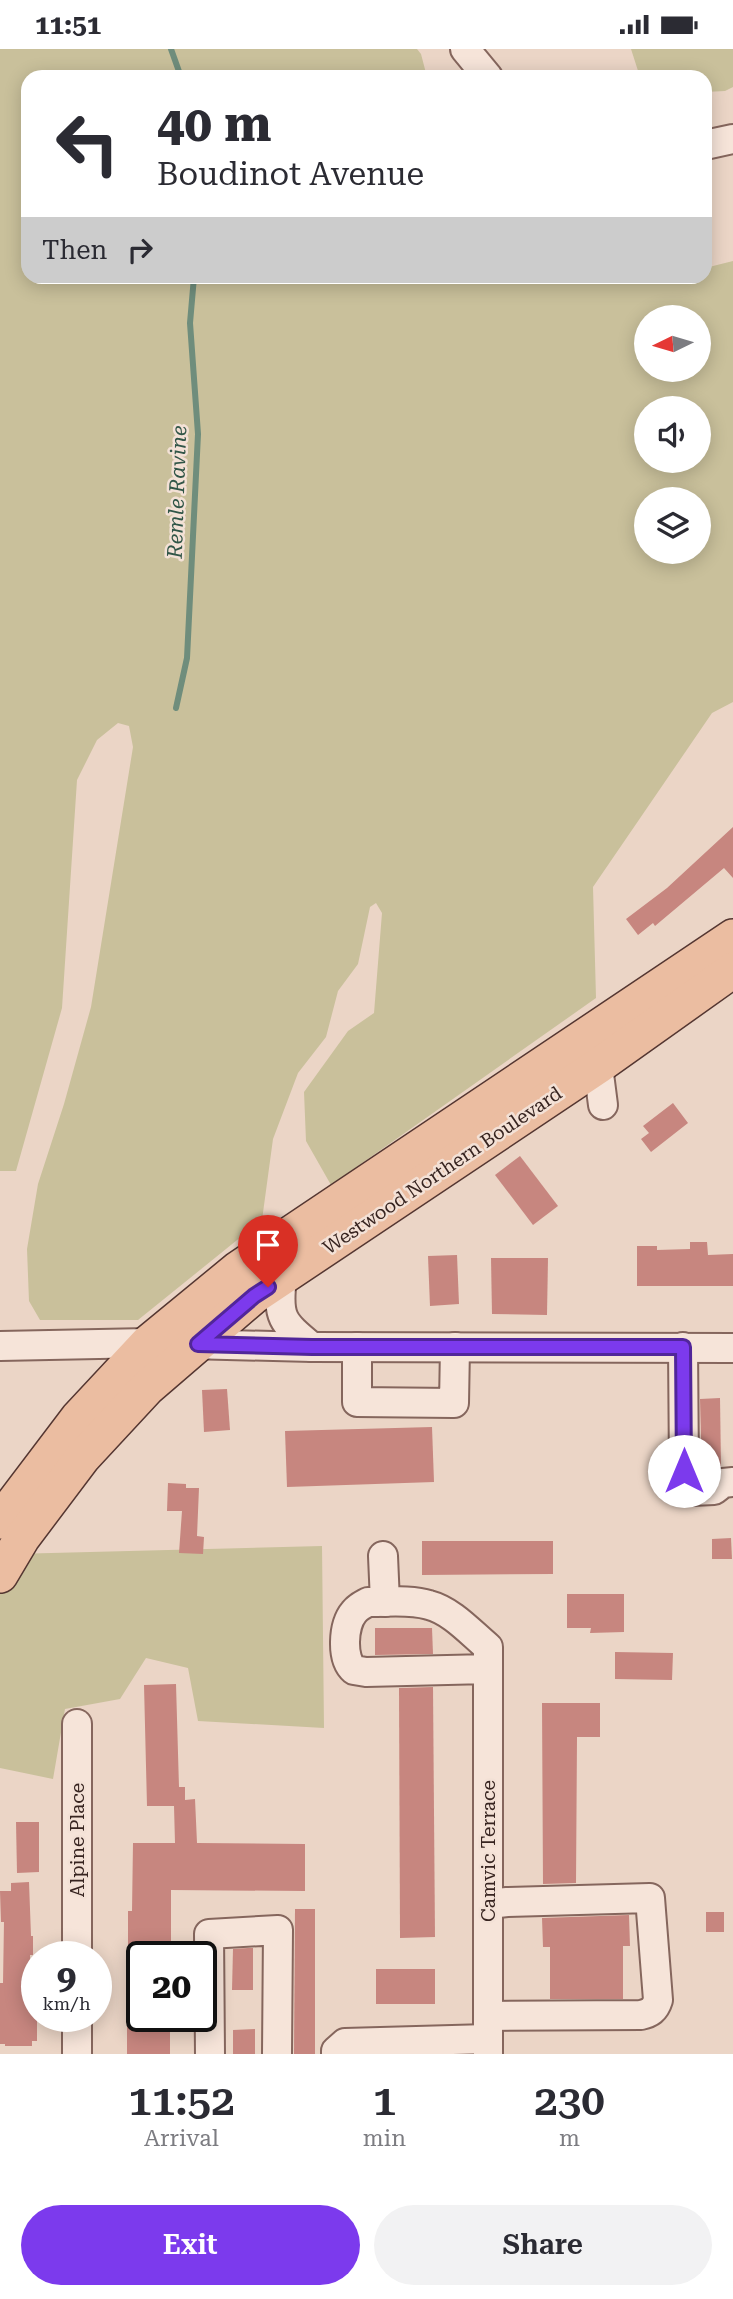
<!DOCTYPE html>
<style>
body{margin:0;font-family:"Roboto Serif",serif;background:#f2f2f3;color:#2b2b33;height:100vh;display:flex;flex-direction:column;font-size:26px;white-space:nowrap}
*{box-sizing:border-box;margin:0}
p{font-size:23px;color:#7c7c81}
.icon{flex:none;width:38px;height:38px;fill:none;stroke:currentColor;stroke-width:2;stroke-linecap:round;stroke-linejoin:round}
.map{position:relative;height:2005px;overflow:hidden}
.side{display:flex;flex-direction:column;background:#fff;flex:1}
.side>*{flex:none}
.top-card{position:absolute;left:21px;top:21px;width:691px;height:214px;border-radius:21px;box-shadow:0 4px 18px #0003;background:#fff;color:#2b2b33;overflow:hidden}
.needle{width:46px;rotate:265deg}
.buttons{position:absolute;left:634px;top:256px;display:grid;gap:14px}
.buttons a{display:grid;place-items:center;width:77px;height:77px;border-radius:50%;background:#fff;box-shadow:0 4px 18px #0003;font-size:35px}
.speed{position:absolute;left:21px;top:1892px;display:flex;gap:14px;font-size:35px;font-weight:700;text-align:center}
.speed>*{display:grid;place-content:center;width:91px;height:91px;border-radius:50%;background:#fff;box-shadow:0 4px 18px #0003;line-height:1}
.speed small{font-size:18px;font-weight:400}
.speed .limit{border:4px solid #111;border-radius:10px;background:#fff;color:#111}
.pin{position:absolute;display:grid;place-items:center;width:60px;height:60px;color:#fff;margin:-72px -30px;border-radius:50% 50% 50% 0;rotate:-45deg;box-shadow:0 0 7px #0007}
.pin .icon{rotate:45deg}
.me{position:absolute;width:77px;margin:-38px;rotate:0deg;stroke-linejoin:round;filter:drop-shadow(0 0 5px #0008)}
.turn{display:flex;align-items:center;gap:24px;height:147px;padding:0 21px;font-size:32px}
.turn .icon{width:91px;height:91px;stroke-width:2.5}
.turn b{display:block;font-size:49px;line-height:60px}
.then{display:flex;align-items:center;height:66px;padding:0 21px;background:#0003;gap:14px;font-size:26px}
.eta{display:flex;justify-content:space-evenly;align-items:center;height:119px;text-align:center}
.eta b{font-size:42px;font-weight:600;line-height:49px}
.primary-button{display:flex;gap:14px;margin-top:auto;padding:14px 21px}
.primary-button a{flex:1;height:80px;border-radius:42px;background:#7c3aed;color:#fff;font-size:28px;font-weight:600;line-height:80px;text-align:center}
.primary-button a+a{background:#f2f2f3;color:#2b2b33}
.status{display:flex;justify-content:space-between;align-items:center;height:49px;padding:0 35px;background:#fff;direction:ltr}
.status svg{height:19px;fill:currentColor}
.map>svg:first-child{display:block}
.green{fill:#c9c09b;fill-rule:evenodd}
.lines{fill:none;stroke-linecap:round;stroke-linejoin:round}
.stream{stroke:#6f8d7c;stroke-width:6}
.building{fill:#c7867f}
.minor-casing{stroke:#85665d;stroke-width:32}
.major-casing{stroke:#543631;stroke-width:38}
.minor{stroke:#f6e4d9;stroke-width:28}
.major{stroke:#ebbda1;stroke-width:35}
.route-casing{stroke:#51269a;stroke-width:18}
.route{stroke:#7c3aed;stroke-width:12}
.labels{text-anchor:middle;stroke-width:5;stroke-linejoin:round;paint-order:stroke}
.street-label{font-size:19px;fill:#372420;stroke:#f3e1d6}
.water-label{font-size:21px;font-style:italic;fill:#305547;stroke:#f3e1d6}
</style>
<div class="status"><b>11:51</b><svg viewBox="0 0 49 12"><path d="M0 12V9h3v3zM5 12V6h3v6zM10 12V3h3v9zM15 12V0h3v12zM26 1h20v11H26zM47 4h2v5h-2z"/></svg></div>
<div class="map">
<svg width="733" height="2005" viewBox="0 0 733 2005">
<rect width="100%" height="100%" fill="#ebd5c6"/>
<g class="green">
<path d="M 0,0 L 417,0 L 421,5 L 427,28 L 28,28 L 28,228 L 613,228 L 635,231 L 662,228 L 705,228 L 705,219 L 733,212 L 733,653 L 712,664 L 593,838 L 596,949 L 331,1136 L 306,1092 L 304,1043 L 348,982 L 374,964 L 382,864 L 376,854 L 370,858 L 358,915 L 338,942 L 326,988 L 298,1024 L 273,1090 L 262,1171 L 138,1271 L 40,1271 L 29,1252 L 27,1200 L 38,1135 L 64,1055 L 91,958 L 133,698 L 129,677 L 118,674 L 97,691 L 77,731 L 62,959 L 16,1122 L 0,1122 ZM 646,268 L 698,268 L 698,320 L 646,320 ZM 646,359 L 698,359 L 698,411 L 646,411 ZM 646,450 L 698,450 L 698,502 L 646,502 Z"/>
<path d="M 631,0 L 733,0 L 733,38 L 725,42 L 705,43 L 705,28 L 640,28 Z"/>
<path d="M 322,1497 L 324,1679 L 198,1672 L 188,1619 L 146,1609 L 120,1650 L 65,1660 L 53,1730 L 0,1719 L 0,1526 L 12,1505 Z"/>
</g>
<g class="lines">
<g class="stream">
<path d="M 171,0 L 181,28"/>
<path d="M 176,659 L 187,609 L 198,385 L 190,274 L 194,228"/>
</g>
</g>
<g class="building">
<path d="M 733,778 L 733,829 L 724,819 L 655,877 L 653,874 L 638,886 L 626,870 L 667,839 Z"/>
<path d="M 673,1054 L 688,1074 L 651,1103 L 641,1090 L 649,1084 L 643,1077 Z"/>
<path d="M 520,1107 L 558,1157 L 533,1176 L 495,1126 Z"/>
<path d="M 690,1193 L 707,1193 L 708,1206 L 733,1205 L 733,1237 L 637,1237 L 637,1197 L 657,1197 L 657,1201 L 690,1200 Z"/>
<path d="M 457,1206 L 459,1255 L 430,1257 L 428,1207 Z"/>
<path d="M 491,1209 L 548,1209 L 547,1266 L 492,1265 Z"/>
<path d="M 227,1340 L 230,1381 L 204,1383 L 202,1341 Z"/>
<path d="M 720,1349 L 721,1417 L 708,1425 L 702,1425 L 700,1350 Z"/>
<path d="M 432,1378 L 434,1433 L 287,1438 L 285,1382 Z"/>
<path d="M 168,1434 L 186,1435 L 186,1439 L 199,1439 L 197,1487 L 204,1488 L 203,1505 L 179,1504 L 182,1462 L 167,1462 Z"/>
<path d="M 731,1489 L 732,1510 L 712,1510 L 712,1490 Z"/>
<path d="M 422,1492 L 553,1492 L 553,1525 L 422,1526 Z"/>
<path d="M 567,1545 L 624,1545 L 624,1583 L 590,1584 L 591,1579 L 567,1579 Z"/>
<path d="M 375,1579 L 432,1579 L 433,1605 L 375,1606 Z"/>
<path d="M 615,1603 L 673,1604 L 672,1631 L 615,1630 Z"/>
<path d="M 176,1635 L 179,1738 L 185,1738 L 185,1751 L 195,1750 L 197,1794 L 305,1795 L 305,1842 L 171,1841 L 171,1908 L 128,1908 L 128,1862 L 132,1862 L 133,1794 L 175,1794 L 174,1757 L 147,1757 L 144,1636 Z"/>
<path d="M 433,1638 L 435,1888 L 400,1889 L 399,1639 Z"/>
<path d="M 542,1654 L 600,1654 L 600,1688 L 577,1688 L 576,1834 L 543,1835 Z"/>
<path d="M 16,1773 L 39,1773 L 39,1823 L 17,1824 Z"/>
<path d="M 29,1833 L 31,1887 L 33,1887 L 33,1906 L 30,1906 L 31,1935 L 37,1936 L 37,1992 L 32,1992 L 32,1997 L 5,1997 L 5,1995 L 0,1995 L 0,1934 L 3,1934 L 4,1873 L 1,1873 L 0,1842 L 11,1842 L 11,1834 Z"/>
<path d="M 295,1860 L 315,1860 L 315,2005 L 294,2005 Z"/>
<rect x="706" y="1863" width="18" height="20"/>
<path d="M 629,1866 L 630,1897 L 623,1897 L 623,1950 L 550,1950 L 550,1898 L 543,1898 L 542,1869 Z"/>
<path d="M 248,1899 L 253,1899 L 253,1941 L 232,1941 L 233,1900 Z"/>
<rect x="376" y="1920" width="59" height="35"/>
<rect x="127" y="1967" width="43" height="38"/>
<path d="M 255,1980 L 255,2005 L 233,2005 L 233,1981 Z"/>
</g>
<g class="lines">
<defs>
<g id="minor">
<path d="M 465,0 L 488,28"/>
<path d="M 705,96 L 733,90"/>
<path d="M 598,1017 L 603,1056"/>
<path d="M 282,1229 C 277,1269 282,1273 312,1298"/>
<path d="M 0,1297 L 148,1294 L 312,1298 L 733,1299"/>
<path d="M 357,1298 L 357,1353 L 454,1354 L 455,1298"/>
<path d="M 683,1298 L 684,1422 L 687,1436 L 692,1442 L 714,1441 L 723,1434 L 733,1433"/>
<path d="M 383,1507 L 385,1553"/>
<path d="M 77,1675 L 77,1908"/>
<path d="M 77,1967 L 77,2005"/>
<path d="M 488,1967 L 641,1966 C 650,1964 655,1961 658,1951 L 650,1849 L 507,1853 L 489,1855"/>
<path d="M 210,2005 L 209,1885 L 278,1881 L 277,2005"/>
<path d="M 336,2005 L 336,2002 L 345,1994 L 488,1990"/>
<path d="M 488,2005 L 488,1598 C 471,1584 452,1562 429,1556 C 411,1550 387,1553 368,1553 C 362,1556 358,1558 354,1563 C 343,1576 341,1610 354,1621 L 366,1623 L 488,1620"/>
</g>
<g id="major">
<path d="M 0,1472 L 78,1369 L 148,1294 L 238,1220 L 733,888"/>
<path d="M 0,1526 L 22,1489 L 83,1408 L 147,1339 L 254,1247 L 598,1017 L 733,921"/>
</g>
</defs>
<use href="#minor" class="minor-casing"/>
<use href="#major" class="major-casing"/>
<use href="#minor" class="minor"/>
<use href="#major" class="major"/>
</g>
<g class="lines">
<defs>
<path id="route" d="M 268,1238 L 254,1247 L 198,1295 L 312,1298 L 683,1298 L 684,1422"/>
</defs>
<use href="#route" class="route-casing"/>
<use href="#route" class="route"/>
</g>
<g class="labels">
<g class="street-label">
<text transform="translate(442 1121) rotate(-34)" y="7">Westwood Northern Boulevard</text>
<text transform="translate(77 1791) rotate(-90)" y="7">Alpine Place</text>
<text transform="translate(488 1802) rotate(-90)" y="7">Camvic Terrace</text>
</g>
<g class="water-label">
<text transform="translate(177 443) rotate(-88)" y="7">Remle Ravine</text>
</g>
</g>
</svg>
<div class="buttons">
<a><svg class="needle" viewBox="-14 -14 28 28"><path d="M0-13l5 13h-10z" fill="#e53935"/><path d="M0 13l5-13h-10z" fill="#7c7c81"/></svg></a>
<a><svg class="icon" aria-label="sound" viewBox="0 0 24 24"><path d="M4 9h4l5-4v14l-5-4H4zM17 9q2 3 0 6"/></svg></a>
<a><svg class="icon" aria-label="layers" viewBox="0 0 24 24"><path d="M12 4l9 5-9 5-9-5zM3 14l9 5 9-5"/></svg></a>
</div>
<div class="speed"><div>9<small>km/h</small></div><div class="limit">20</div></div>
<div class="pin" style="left:268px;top:1238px;background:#d93025"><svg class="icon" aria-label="arrive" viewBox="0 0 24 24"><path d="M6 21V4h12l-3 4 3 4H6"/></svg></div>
<svg class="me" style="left:684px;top:1422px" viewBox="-20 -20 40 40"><circle r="19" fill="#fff"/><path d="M0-13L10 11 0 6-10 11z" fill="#7c3aed"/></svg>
<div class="top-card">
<div class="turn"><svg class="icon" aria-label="left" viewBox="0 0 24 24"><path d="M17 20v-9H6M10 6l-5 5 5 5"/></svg><div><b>40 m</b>Boudinot Avenue</div></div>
<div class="then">Then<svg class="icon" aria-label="right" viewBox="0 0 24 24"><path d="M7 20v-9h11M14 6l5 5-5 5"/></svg></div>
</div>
</div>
<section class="side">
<div class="eta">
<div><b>11:52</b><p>Arrival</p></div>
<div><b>1</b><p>min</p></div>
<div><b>230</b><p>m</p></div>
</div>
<div class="primary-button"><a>Exit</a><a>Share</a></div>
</section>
